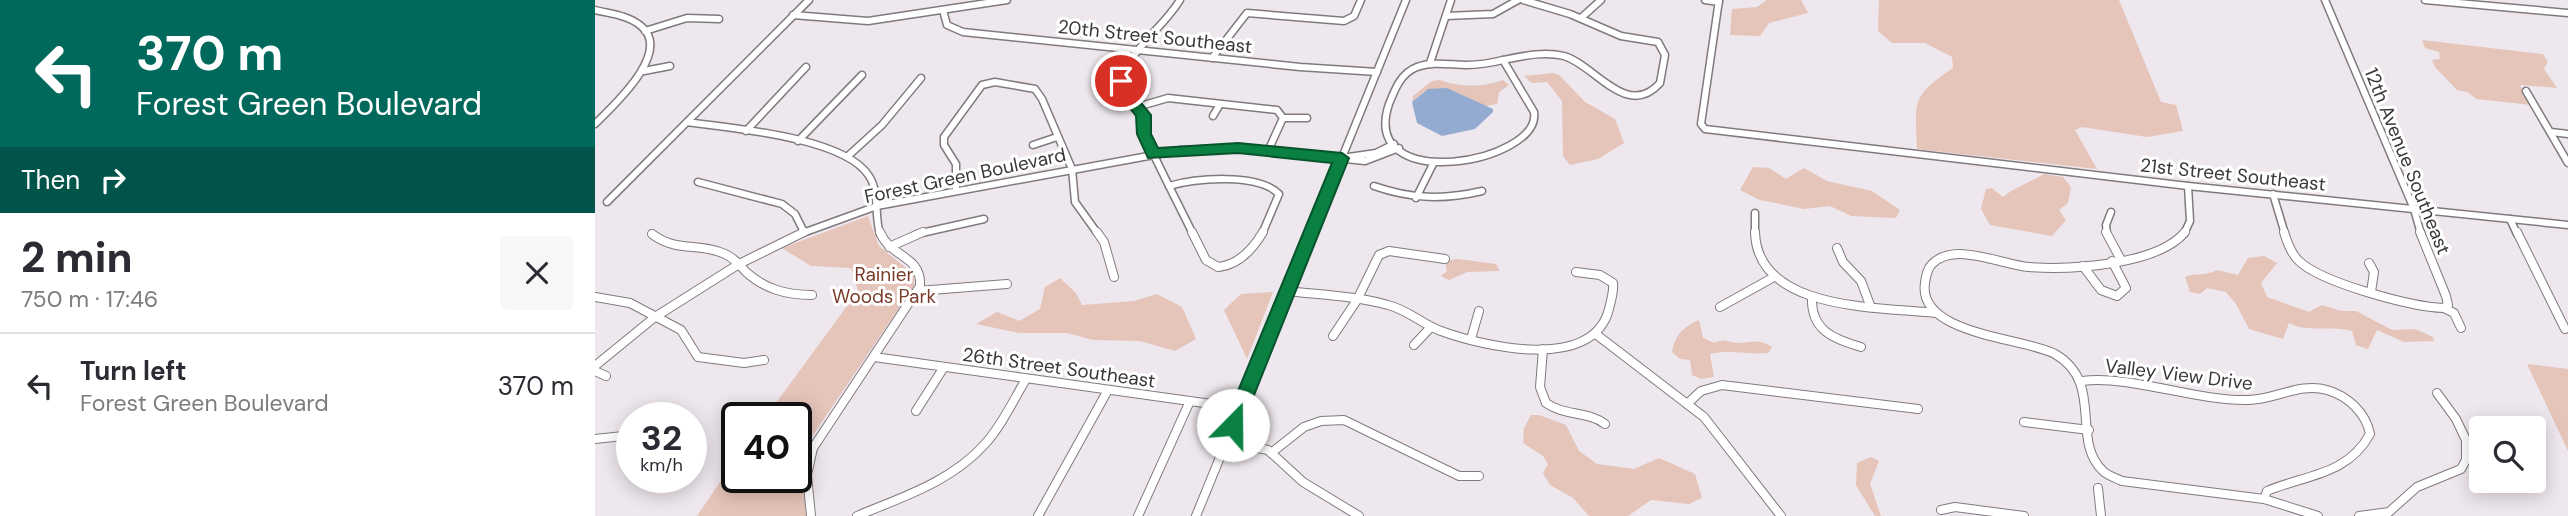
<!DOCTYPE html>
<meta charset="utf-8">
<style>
body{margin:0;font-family:"DM Sans",sans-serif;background:#f7f7f7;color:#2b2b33;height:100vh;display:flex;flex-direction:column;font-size:26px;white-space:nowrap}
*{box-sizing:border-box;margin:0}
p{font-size:23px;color:#7c7c81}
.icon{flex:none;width:38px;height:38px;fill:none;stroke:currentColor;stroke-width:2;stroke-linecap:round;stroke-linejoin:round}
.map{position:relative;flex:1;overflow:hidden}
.drawer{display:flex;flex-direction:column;background:#fff;width:595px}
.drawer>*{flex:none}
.banner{background:#00695c;color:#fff;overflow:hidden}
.tools{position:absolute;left:1874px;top:416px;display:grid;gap:14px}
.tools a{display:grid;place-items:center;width:77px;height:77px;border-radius:7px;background:#fff;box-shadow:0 4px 18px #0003;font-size:35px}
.speed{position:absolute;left:21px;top:402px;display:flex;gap:14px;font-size:35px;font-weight:700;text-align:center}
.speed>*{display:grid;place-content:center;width:91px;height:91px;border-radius:50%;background:#fff;box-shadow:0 4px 18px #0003;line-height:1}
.speed small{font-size:18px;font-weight:400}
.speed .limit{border:4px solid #111;border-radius:10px;background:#fff;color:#111}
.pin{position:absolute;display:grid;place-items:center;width:60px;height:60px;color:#fff;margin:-30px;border:4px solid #fff;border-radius:50%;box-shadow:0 2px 7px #0007}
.me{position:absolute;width:77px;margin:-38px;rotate:22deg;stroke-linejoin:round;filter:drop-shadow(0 0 5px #0008)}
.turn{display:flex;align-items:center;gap:24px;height:147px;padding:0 21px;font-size:32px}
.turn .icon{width:91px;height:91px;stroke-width:2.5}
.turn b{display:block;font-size:49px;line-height:60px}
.then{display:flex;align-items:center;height:66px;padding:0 21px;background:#0003;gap:14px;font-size:26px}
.round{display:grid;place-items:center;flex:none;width:74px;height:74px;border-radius:7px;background:#f7f7f7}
.head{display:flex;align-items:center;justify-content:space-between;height:119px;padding:0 21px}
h1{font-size:42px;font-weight:800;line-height:52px}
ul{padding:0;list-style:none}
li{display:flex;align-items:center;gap:21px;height:105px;padding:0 21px;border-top:2px solid #e1e1e2}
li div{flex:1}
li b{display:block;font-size:26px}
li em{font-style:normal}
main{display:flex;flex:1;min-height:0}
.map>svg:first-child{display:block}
.green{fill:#e5c4ba}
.water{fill:#94abd1}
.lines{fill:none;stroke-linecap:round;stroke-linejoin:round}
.minor-far1-casing{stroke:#807a7f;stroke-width:9}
.minor-casing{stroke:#807a7f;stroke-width:10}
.minor-far1{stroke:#fff;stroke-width:6}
.minor{stroke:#fff;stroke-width:8}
.route{fill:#0b8043;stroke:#07532c;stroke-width:2}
.labels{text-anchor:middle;stroke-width:6;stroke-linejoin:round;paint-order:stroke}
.street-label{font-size:19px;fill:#3b383a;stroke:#fff}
.park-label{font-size:19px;fill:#793b29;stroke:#fff}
</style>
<main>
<section class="drawer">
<div class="banner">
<div class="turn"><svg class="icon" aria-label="left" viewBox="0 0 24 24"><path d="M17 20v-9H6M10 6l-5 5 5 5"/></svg><div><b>370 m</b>Forest Green Boulevard</div></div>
<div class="then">Then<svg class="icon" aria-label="right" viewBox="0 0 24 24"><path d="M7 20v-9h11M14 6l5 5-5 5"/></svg></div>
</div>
<div class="head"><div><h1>2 min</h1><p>750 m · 17:46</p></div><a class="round"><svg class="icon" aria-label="close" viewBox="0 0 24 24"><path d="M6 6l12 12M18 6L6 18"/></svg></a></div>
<ul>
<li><svg class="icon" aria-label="left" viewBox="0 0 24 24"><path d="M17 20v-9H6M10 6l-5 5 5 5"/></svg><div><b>Turn left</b><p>Forest Green Boulevard</p></div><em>370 m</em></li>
</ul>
</section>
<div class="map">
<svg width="1973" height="516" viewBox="0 0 1973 516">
<rect width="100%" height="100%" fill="#eee7ed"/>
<g class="green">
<path d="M 1172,0 L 1206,0 L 1213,13 L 1174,23 L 1165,36 L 1135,35 L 1137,9 L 1162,7 Z"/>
<path d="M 1284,0 L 1524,0 L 1566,102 L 1581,105 L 1588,131 L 1552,137 L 1487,127 L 1480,130 L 1502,169 L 1322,149 C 1320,101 1316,96 1358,68 L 1357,57 L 1330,43 L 1297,43 L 1283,31 Z"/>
<path d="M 1827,40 L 1948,54 L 1953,62 L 1949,69 L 1962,88 L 1925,85 L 1936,105 L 1882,99 L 1872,92 L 1862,90 L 1840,67 L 1837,60 L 1845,59 L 1844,52 L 1830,48 Z"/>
<path d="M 958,73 L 964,75 L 990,102 L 1020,119 L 1029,143 L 1003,159 L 975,165 L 968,156 L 967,101 L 952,82 L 937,83 L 929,76 Z"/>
<path d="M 845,80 C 864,87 888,88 908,80 L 914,85 L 904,92 L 902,104 L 891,106 L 833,89 L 817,102 L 818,96 L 837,81 Z"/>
<path d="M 1158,167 L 1174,168 L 1191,179 L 1209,168 L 1232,181 L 1277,191 L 1305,210 L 1301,218 L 1256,216 L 1235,206 L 1209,209 L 1165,200 L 1145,190 Z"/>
<path d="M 1449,174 L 1468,177 L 1476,187 L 1473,203 L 1464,210 L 1471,220 L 1457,236 L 1395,225 L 1386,209 L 1391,189 L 1397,188 L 1408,197 C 1421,186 1434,183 1449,174 Z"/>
<path d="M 273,216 L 284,246 L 316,272 L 319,276 L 319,286 L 214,441 L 207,470 L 211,516 L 102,516 L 142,457 L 142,478 L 201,478 L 201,418 L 170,418 L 263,291 L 256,268 L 216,266 L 187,248 Z"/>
<path d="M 1669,256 L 1682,263 L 1666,283 L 1672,297 L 1714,312 L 1727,305 L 1746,311 L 1761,311 L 1797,330 L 1820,329 L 1838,337 L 1839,341 L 1809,342 L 1782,330 L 1773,349 L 1761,345 L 1757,331 C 1736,325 1713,333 1694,323 L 1688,339 L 1654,329 L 1641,304 L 1631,292 L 1612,288 L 1605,294 L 1595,292 L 1590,277 C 1601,272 1610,277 1622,270 L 1643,275 L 1653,258 Z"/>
<path d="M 863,259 L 901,264 L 905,271 L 872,272 L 854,280 L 846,276 L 852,271 L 850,261 Z"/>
<path d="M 465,278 L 481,293 L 487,305 L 539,301 L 562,294 L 587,307 L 601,339 L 580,351 L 545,341 L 498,340 L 472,333 L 424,333 L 381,324 L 402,312 L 424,321 L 445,309 L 450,287 Z"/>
<path d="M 678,292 L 652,359 L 629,310 L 646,294 Z"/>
<path d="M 1104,320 L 1108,338 L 1119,343 C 1132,338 1130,342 1142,343 C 1157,343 1162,338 1177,347 L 1173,353 C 1155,355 1134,349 1115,354 L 1119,377 L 1106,379 L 1097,375 L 1095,360 L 1085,359 L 1077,352 C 1080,335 1088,327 1104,320 Z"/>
<path d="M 1932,364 L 1973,369 L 1973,451 Z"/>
<path d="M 936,415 L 944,415 L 971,425 L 984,451 L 1002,464 L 1039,469 L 1064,458 L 1100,474 L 1107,498 L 1094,504 L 1056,500 L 1033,516 L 994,516 L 978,498 L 955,485 L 948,473 L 953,464 L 948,456 L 928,443 L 929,428 Z"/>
<path d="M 1276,457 L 1284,461 L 1275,484 L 1286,516 L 1280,516 L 1261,485 L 1262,463 Z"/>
</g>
<path class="water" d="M 852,88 L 898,109 L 898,112 L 880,129 L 847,136 L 822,123 L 817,102 L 833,89 Z"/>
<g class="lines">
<defs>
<g id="minor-far1">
<path d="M 1110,0 L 1124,2"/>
<path d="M 1124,0 L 1106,124 L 1110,129 L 1593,186 L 1973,225"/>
<path d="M 1730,0 L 1819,209 L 1826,234"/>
<path d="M 1830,0 L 1973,13"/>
<path d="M 0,10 C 16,14 33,15 46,26 C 78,52 18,106 0,124"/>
<path d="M 348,10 L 352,25 L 368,32 L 705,67 L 782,72"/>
<path d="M 198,15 L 273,21 L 412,0"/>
<path d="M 851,16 L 898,14 L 923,0"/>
<path d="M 986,18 L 1006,0"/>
<path d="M 50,31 L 92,18 L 124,19"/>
<path d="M 617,58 L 652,13 L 749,21 L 759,16 L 766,0"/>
<path d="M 908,60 L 939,112 C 947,163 763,196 794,104 C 800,89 806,73 822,67 C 838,61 855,65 871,65 C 883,65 896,63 908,60 Z"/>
<path d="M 908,60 C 928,56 949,51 969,56 C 1000,65 1032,120 1065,83 L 1070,55 L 1063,42 L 1026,36 L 975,14 L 928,0"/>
<path d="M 835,63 L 856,0"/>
<path d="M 49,71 L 75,66"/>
<path d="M 1931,91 L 1973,163"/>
<path d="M 542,107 L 573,98 L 682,110 L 688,118 L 673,151"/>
<path d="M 618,116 L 625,104"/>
<path d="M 688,118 L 712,118"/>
<path d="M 92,122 C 135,128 250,137 274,176 C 285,192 279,216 285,234"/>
<path d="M 151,131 L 211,67"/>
<path d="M 1956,132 L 1973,134"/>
<path d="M 203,141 L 267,75"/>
<path d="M 438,145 L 462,137"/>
<path d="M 253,156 L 287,125 L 326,78"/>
<path d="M 747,158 L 781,153 L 799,144"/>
<path d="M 103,182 L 187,204 L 200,214 L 209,232"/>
<path d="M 574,186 L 598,234"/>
<path d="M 574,186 L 550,137 L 548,115 L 526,86 C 531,51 567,30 585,0"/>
<path d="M 574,186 C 602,178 663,173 684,194 L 667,234"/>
<path d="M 779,186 C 816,199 849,200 887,191"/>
<path d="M 361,190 L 361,164 L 349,145 L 349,137 L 387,85 L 400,82 L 440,89 L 447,99 L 477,169 L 480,202 L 503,234"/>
<path d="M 1678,194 L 1690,234"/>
<path d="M 821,198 L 838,164"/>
<path d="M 12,202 L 214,0"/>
<path d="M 1915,219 L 1922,234"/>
<path d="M 205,234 L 282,206 L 586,150 L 644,148 L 770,161 L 804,148"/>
<path d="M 322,234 L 389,219"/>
<path d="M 716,234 L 811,0"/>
<path d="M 1160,234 L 1160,213"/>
<path d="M 1512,234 L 1511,225 L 1516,212"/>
<path d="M 1589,234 L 1595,221 L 1593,186"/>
</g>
<g id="minor">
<path d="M 502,232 L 509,242 L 519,277"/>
<path d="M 597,232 L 611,260 L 623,267 C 643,265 658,249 668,232"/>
<path d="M 1160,232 C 1162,311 1284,307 1341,313"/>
<path d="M 1511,232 L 1526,260"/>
<path d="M 1590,232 C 1563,265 1476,270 1434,267 C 1407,265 1360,241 1337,264 C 1332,269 1331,276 1330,283 C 1322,335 1431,338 1460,354 C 1510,383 1475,440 1508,471 C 1513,476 1521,478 1527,481 L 1669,499 L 1723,516"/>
<path d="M 1689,232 C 1692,242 1696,254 1704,261 C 1727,283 1817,307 1849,308"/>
<path d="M 1825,232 L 1851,296 L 1853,305 L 1849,308"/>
<path d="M 1922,232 L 1970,329"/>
<path d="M 57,234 C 82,253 104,242 130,254 C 139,258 145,265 151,272 C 170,289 191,295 217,295"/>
<path d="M 294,247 L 328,232"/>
<path d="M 1242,248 L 1248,262 L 1266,281 L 1275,305"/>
<path d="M 1774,263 L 1779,272 L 1776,292"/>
<path d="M 1488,266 L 1506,290 L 1522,296 L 1531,288 L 1517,261"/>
<path d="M 323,291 L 412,284"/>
<path d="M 692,291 C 726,295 761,296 793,305 C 813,310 827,324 846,331 C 890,347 998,372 1014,309 C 1016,300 1019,292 1018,283 L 1005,275 L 981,272"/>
<path d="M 0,297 L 35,303 L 86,330 L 103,357 L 149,363 L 169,360"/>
<path d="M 1217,298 C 1216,330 1238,339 1266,347"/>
<path d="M 1125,307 L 1179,277"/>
<path d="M 1849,308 L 1859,313 L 1866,328"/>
<path d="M 1002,335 L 1109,417 L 1186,516"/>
<path d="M 738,336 L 762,300 L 784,255 L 794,251 L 850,259"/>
<path d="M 876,339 L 884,311"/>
<path d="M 819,345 L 836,327"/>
<path d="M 948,349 L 945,387 L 951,403 C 969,416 993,411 1010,424"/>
<path d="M 279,357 L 645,408"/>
<path d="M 0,366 L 60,317 L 144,264 L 209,232"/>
<path d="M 0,371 L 11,376"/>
<path d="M 1487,381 C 1537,375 1599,401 1653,400 C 1680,400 1705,382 1732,390 C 1753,396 1771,413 1775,434 C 1753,475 1710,475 1672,491 L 1669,499"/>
<path d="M 1092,404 L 1106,391 L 1127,385 L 1323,409"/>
<path d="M 321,411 L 349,367"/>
<path d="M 1429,422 L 1494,430"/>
<path d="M 0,439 L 37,435"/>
<path d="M 96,441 L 100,441"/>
<path d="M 631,442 L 673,450 L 708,482 L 764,516"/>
<path d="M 676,453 L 709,427 L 726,421 L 749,420 L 864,476 L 884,476"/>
<path d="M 1503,488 L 1506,516"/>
<path d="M 1346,510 L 1360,507 L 1429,516"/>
<path d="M 216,516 L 212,475 L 218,448 L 325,286 C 327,255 295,258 285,232"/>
<path d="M 262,516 C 307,497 356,482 390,444 C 407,425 418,401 431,379"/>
<path d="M 443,516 L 513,390"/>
<path d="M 543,516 L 595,401"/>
<path d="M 601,516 L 717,232"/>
<path d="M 1764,516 L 1794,512 L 1822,487 L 1866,469 L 1871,460 L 1871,440 L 1861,419 L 1842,393"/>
</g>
</defs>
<use href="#minor-far1" class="minor-far1-casing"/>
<use href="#minor" class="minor-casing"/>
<use href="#minor-far1" class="minor-far1"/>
<use href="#minor" class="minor"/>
</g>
<path class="route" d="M 526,76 L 531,78 L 534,88 L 556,115 L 556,134 L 563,148 L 643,143 L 747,153 L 754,158 L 647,425 L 644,431 L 638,433 L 632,431 L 629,425 L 737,163 L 643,153 L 553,158 L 542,134 L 541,116 L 523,93 L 519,81 Z"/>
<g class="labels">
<g class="street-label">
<text transform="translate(560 36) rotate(6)" y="7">20th Street Southeast</text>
<text transform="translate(1813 161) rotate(68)" y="7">12th Avenue Southeast</text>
<text transform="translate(1638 174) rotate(6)" y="7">21st Street Southeast</text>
<text transform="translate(370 175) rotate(-12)" y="7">Forest Green Boulevard</text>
<text transform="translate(464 367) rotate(8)" y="7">26th Street Southeast</text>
<text transform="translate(1584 374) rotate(7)" y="7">Valley View Drive</text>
</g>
<g class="park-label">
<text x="289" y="281">Rainier<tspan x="289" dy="22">Woods Park</tspan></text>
</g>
</g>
</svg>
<div class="tools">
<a><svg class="icon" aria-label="search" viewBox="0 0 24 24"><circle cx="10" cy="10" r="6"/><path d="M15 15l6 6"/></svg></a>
</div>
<div class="speed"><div>32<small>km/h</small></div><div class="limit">40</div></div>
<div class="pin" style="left:526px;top:81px;background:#d93025"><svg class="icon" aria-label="arrive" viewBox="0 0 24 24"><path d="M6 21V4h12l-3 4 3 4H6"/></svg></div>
<svg class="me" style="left:638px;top:425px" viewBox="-20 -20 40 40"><circle r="19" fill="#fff"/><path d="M0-13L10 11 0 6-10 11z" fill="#0b8043"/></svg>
</div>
</main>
